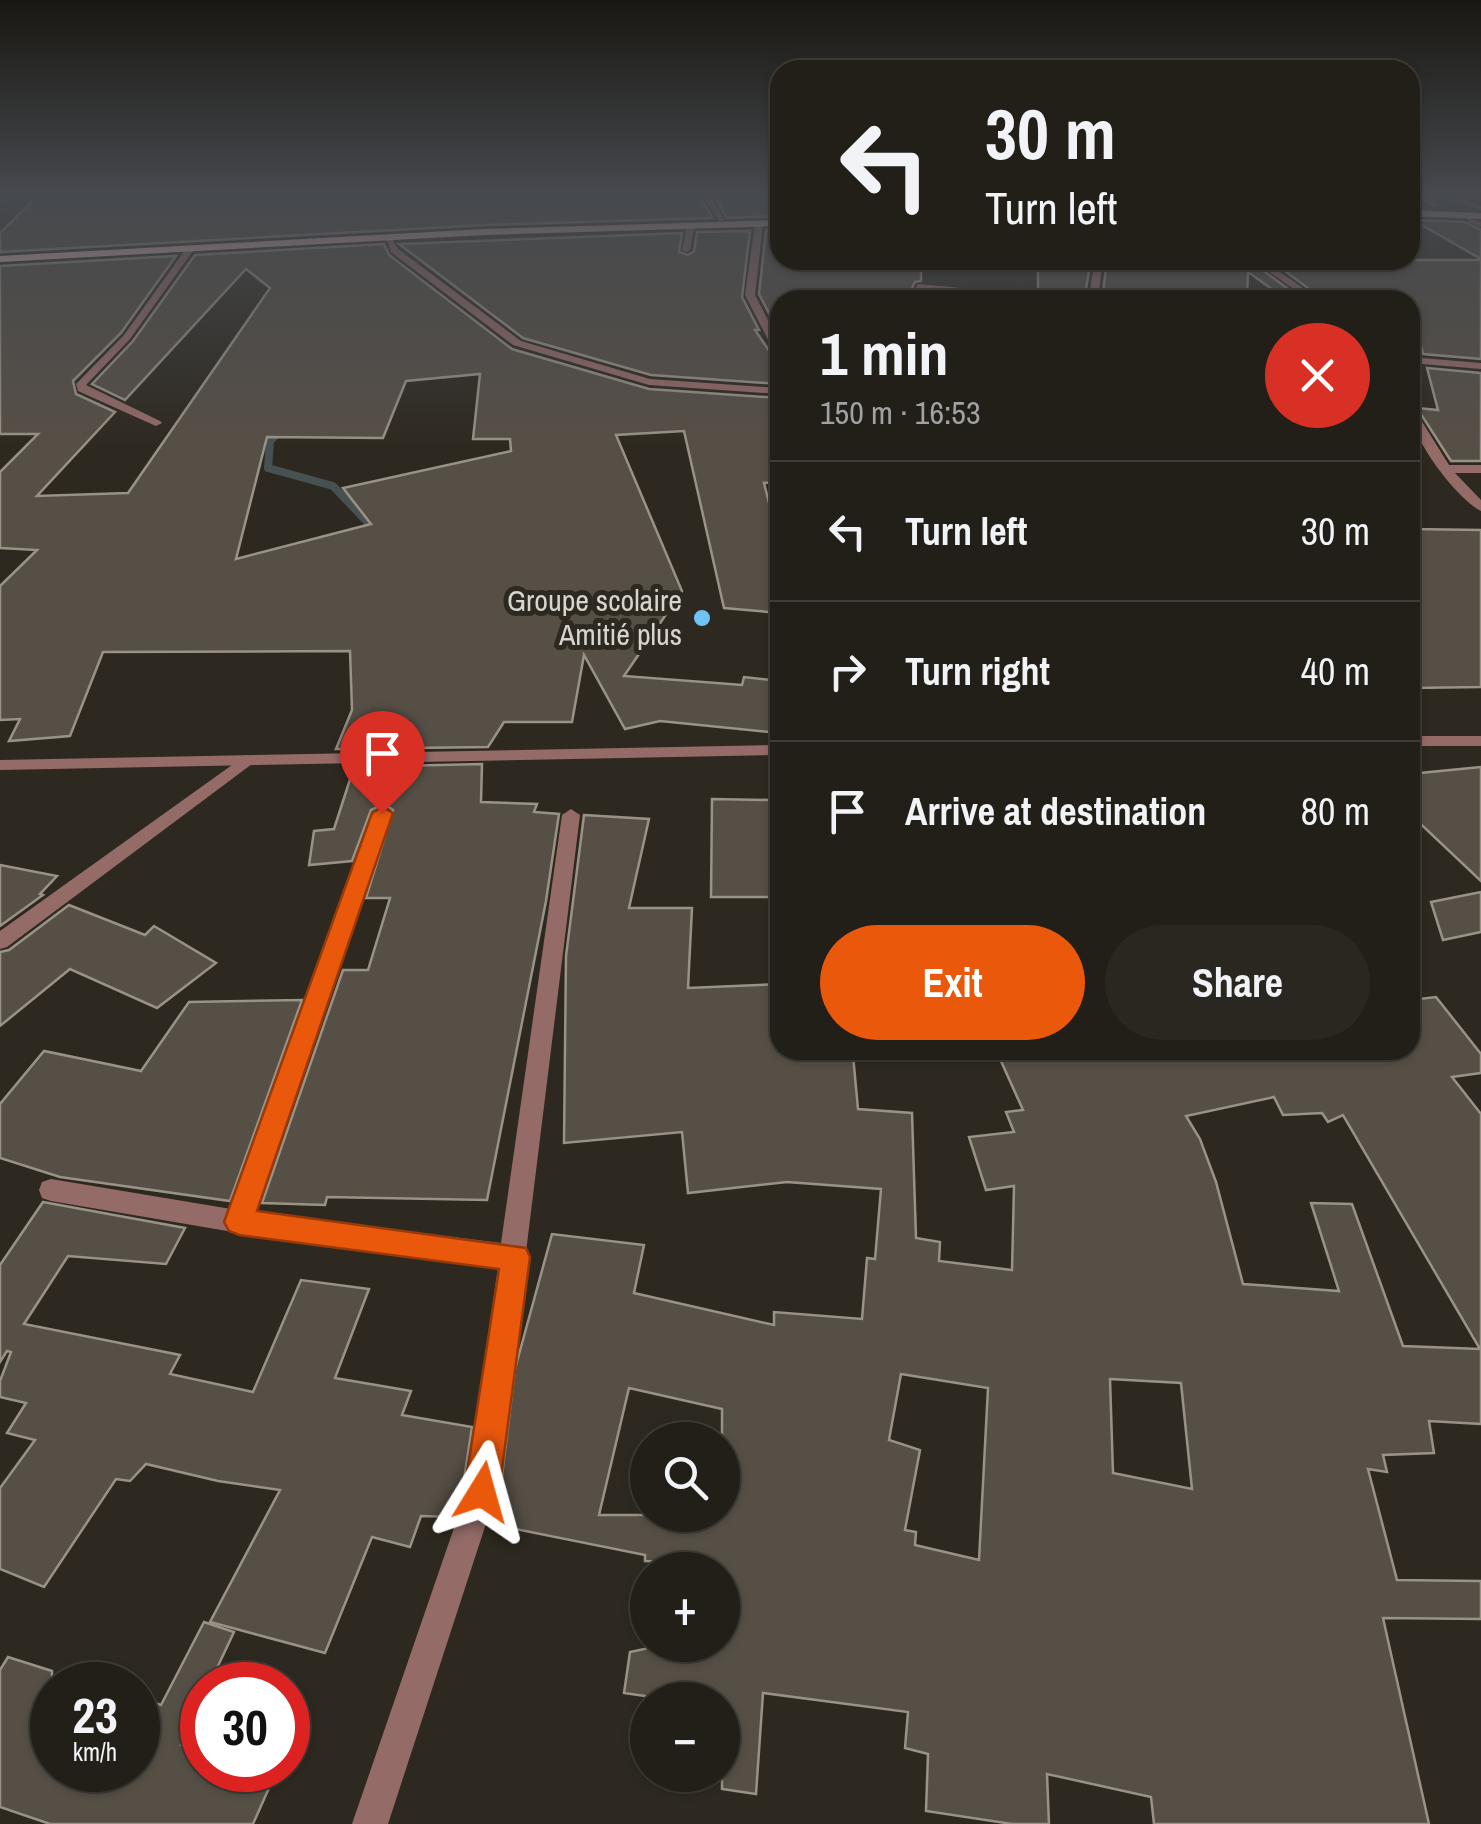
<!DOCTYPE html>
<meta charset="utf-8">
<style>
body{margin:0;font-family:"Archivo Narrow",sans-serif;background:#2a2721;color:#f1f3f6;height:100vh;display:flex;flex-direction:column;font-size:38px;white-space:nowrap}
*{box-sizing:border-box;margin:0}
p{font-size:32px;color:#a2a2a2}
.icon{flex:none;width:55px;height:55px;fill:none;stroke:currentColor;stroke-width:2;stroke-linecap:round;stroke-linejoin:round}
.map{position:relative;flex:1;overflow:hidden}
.panel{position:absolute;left:770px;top:290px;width:650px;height:770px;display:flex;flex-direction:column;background:#221f18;border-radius:30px;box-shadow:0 2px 8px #0004,0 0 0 2px #3f3d37}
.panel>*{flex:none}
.hud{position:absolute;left:770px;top:60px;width:650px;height:210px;border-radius:30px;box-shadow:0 2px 8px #0004,0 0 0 2px #3f3d37;background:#221f18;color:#f1f3f6;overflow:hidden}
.controls{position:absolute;left:630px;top:1422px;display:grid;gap:20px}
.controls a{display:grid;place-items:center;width:110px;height:110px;border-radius:50%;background:#221f18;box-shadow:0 2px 8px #0004,0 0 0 2px #3f3d37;font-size:50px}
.speed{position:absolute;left:30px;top:1662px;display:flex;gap:20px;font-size:50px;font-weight:700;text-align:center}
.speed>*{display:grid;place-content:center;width:130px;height:130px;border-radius:50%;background:#221f18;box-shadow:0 2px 8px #0004,0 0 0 2px #3f3d37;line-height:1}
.speed small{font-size:25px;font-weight:400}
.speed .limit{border:15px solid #d22;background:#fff;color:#111}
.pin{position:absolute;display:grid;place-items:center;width:85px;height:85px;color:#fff;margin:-102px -42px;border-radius:50% 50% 50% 0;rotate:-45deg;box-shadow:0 0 10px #0007}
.pin .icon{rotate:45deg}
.me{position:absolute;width:110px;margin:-55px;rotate:8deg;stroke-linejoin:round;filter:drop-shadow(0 0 8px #0008)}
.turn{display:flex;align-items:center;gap:35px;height:210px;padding:0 50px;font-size:45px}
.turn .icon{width:130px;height:130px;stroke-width:2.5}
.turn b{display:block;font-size:70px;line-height:85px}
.round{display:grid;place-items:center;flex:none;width:105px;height:105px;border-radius:52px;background:#2a2721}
.overview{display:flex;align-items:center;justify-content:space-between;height:170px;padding:0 50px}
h1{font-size:60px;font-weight:700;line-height:75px}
.cta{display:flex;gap:20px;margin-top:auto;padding:20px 50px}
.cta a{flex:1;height:115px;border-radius:60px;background:#ea580c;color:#fff;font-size:40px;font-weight:700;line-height:115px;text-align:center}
.cta a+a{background:#2a2721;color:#f1f3f6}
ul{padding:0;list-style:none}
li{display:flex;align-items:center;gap:30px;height:140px;padding:0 50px;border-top:2px solid #3f3d37}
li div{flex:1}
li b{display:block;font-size:38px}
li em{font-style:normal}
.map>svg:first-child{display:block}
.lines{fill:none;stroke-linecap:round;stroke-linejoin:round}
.stream-far1{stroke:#465152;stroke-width:6}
.stream{stroke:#465152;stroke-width:8}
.building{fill:#564f46;stroke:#999287;stroke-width:2.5;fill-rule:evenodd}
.minor{fill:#956b68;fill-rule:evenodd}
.tertiary{fill:#956b68;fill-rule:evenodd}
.trunk{fill:#f6c8c4;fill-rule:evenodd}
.route{fill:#ea580c;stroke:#983908;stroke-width:2.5}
.poi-dot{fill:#6fc2f4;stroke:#2e2920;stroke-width:4}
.labels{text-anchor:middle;stroke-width:10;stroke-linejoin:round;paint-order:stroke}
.far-poi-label{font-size:30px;fill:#d8d5cf;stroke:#2e2920;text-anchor:end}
</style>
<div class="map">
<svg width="1481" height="1824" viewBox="0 0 1481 1824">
<rect width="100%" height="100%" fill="#2e2920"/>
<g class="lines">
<path class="stream-far1" d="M 278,433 L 282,428"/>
<path class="stream" d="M 280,430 L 270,441 L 268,468 L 333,486 L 377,532"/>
</g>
<g class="building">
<path d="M 40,193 L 697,193 L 713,218 L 484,225 L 0,252 L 0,233 Z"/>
<path d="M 713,193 L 780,193 L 780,216 L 727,218 Z"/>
<path d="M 1413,220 L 1464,222 L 1481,230 L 1481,259 Z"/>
<path d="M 766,230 L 780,230 L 780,260 L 921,265 L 921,281 L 915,282 L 911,290 L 922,293 L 922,297 L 780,300 L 780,326 L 776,327 L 759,294 Z"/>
<path d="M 750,231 L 742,297 L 759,330 L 755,330 L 772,355 L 780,360 L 780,384 L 651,375 L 523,338 L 399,244 L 682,233 L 679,252 L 688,255 L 694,251 L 697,232 Z"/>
<path d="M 384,244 L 389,255 L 512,349 L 649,389 L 780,398 L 780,482 L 764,483 L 780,546 L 780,613 L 724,608 L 684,431 L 616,435 L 682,591 L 624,676 L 742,685 L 744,677 L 780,681 L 780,733 L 660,721 L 625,729 L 584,655 L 572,722 L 504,722 L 488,747 L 336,749 L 352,710 L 350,651 L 103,652 L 70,736 L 9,741 L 20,719 L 0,720 L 0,586 L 37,550 L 0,548 L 0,472 L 38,434 L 0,434 L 0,266 L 176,256 L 121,333 L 73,381 L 76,394 L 115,412 L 37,496 L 128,493 L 270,288 L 246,269 L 125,400 L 92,384 L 133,341 L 195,255 ZM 480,374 L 473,439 L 510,439 L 511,451 L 343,488 L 371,524 L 236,559 L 267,437 L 383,438 L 406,381 Z"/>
<path d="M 1038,260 L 1091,260 L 1084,300 L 1038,291 Z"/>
<path d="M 1107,260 L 1249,260 L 1303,300 L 1287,300 L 1248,272 L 1247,300 L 1102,300 Z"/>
<path d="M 1270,260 L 1481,260 L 1481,359 L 1423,354 L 1420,342 L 1410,341 L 1410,300 L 1324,300 Z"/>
<path d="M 1427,368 L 1481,373 L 1481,461 L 1451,461 L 1417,408 L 1438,410 Z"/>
<path d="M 1410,529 L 1481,530 L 1481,687 L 1410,688 Z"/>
<path d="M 482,764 L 481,802 L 537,804 L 534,812 L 559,814 L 546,901 L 487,1200 L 327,1197 L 325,1205 L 262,1203 L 343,970 L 368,970 L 390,898 L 366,898 L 393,810 L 384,804 L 371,810 L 352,861 L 309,865 L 314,831 L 334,829 L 354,767 Z"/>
<path d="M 1481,767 L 1481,881 L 1410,814 L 1410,774 Z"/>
<path d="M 712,799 L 771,800 L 774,897 L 711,897 Z"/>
<path d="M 584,815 L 649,819 L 629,908 L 692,908 L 688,988 L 780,984 L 780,1050 L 853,1055 L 858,1109 L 912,1113 L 916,1238 L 940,1242 L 939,1261 L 1012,1270 L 1014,1186 L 986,1190 L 969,1137 L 1014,1132 L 1006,1112 L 1023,1110 L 996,1050 L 1410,1050 L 1410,1000 L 1436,997 L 1481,1054 L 1481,1073 L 1452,1077 L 1481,1114 L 1481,1424 L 1429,1421 L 1434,1453 L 1383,1455 L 1387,1472 L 1368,1469 L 1397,1580 L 1481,1581 L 1481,1619 L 1383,1618 L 1429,1824 L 1154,1824 L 1151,1797 L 1047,1774 L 1049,1824 L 1012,1824 L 926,1811 L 928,1754 L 905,1748 L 908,1712 L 763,1693 L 756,1794 L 722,1789 L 722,1700 L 672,1700 L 624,1693 L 630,1652 L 663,1645 L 722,1645 L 722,1570 L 664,1570 L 665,1562 L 645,1561 L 645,1555 L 490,1524 L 500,1493 L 515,1369 L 552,1234 L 644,1245 L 634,1293 L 774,1325 L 774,1312 L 862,1319 L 867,1258 L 875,1259 L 881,1189 L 787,1182 L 688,1193 L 682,1132 L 564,1143 L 566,956 ZM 1274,1097 L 1283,1115 L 1322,1113 L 1328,1122 L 1343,1115 L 1480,1349 L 1403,1346 L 1352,1204 L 1311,1203 L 1339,1291 L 1243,1284 L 1216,1182 L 1200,1139 L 1186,1116 ZM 901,1374 L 988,1388 L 979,1560 L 915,1545 L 916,1532 L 905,1530 L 920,1450 L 889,1440 ZM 1110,1379 L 1181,1383 L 1192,1489 L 1113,1473 ZM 629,1388 L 722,1409 L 722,1515 L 599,1515 Z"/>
<path d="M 0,865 L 57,876 L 40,894 L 43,895 L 0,926 Z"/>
<path d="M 1481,892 L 1481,932 L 1443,940 L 1431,902 Z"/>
<path d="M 69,905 L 145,935 L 154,926 L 216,963 L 157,1008 L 70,969 L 0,1026 L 0,952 L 9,950 Z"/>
<path d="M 302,1000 L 230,1201 L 60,1177 L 0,1158 L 0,1104 L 44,1051 L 141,1071 L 189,1002 Z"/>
<path d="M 43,1202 L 185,1228 L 166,1264 L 68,1256 L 24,1324 L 180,1355 L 170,1374 L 253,1392 L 301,1280 L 369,1289 L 335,1378 L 411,1391 L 402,1415 L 472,1427 L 462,1492 L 454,1517 L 421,1516 L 410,1547 L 372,1537 L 325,1653 L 210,1622 L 280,1490 L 218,1481 L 146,1464 L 130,1481 L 116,1479 L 44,1587 L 0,1569 L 0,1488 L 35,1440 L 7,1433 L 26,1403 L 0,1397 L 0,1381 L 11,1352 L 7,1351 L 0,1362 L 0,1265 Z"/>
<path d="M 204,1622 L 234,1632 L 209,1685 L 202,1685 L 202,1699 L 181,1745 L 202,1752 L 202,1770 L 277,1770 L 253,1824 L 50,1824 L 0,1807 L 0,1670 L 8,1657 L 52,1671 L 52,1770 L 138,1770 L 138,1697 L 161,1705 Z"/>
</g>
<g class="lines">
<g class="minor">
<path d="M 2,193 L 9,193 L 0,203 Z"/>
<path d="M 701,193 L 708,193 L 725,221 L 719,221 Z"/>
<path d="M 1410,193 L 1419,193 L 1441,205 L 1434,207 Z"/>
<path d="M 1434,193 L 1445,193 L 1481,206 L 1481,210 Z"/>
<path d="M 1468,218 L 1481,222 L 1481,227 L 1468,222 Z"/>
<path d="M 759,222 L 763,224 L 755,295 L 780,343 L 780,356 L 775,353 L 745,295 L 755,224 Z"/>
<path d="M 691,223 L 695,225 L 690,250 L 686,252 L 682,250 L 687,225 Z"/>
<path d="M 390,235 L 398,249 L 521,341 L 650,379 L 780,388 L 780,394 L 649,385 L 513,345 L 391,252 L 386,237 Z"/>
<path d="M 188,246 L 195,248 L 130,339 L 86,385 L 160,421 L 162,423 L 156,426 L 78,391 L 76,384 L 124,335 Z"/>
<path d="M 1095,260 L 1103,260 L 1098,300 L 1088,300 Z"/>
<path d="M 1253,260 L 1263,260 L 1320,300 L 1309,300 Z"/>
<path d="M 918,284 L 1061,297 L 1066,300 L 1031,300 L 915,289 Z"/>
<path d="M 1410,357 L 1481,363 L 1481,369 L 1410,363 Z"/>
<path d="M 1410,409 L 1416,412 L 1449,465 L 1481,465 L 1481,473 L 1455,473 L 1481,500 L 1481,511 C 1456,498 1410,437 1410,409 Z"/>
<path d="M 246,755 L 255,760 L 252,764 L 7,947 L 0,949 L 0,931 Z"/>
<path d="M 382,807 L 391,813 L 255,1212 L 501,1243 L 562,815 L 571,809 L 580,815 L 526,1252 L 528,1257 L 524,1265 L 496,1493 L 388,1824 L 352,1824 L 466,1493 L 498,1267 L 239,1233 L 51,1201 L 42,1198 L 39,1190 L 42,1182 L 51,1179 L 231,1209 L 373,813 Z"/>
</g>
<g class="tertiary">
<rect x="1410" y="736" width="71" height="10"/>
<path d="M 780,745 L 780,755 L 0,770 L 0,760 Z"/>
</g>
<g class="trunk">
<path d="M 1410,210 L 1481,213 L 1481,219 L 1410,216 Z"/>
<path d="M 780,220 L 780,226 L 484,235 L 0,262 L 0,256 L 484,229 Z"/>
</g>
</g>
<linearGradient id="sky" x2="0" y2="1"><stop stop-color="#191712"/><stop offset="0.43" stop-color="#46494e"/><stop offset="1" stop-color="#46494e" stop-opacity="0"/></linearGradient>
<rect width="1481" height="449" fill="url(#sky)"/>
<path class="route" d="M 382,807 L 393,813 L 257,1211 L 526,1248 L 530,1257 L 499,1492 L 494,1505 L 482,1510 L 469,1505 L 464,1492 L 499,1269 L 239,1235 L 229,1231 L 224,1222 L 372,813 Z"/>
<circle class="poi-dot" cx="702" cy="618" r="10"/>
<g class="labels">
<g class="far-poi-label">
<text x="682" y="611">Groupe scolaire<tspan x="682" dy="34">Amitié plus</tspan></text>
</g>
</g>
</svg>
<div class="controls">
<a><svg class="icon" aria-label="search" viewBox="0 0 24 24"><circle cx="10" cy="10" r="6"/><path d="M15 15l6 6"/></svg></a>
<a>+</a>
<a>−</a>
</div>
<div class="speed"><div>23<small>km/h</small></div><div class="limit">30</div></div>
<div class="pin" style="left:382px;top:813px;background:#d93025"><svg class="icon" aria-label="arrive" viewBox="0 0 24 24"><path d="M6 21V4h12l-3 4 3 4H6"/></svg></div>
<svg class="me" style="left:482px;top:1492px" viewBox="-20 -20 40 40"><path d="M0-17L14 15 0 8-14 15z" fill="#ea580c" stroke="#fff" stroke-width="4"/></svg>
<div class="hud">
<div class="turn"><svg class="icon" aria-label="left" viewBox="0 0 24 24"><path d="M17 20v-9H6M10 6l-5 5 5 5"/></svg><div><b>30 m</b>Turn left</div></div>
</div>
<section class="panel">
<div class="overview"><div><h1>1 min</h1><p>150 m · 16:53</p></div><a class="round" style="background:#d93025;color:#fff"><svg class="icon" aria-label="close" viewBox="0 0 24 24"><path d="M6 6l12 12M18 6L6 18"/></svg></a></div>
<ul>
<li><svg class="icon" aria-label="left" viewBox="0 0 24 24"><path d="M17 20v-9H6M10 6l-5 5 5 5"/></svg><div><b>Turn left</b></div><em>30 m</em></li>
<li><svg class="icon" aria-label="right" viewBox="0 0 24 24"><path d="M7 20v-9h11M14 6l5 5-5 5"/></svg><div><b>Turn right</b></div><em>40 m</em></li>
<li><svg class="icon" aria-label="arrive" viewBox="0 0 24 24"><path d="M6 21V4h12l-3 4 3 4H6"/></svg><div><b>Arrive at destination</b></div><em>80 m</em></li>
</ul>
<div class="cta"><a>Exit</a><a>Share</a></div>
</section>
</div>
